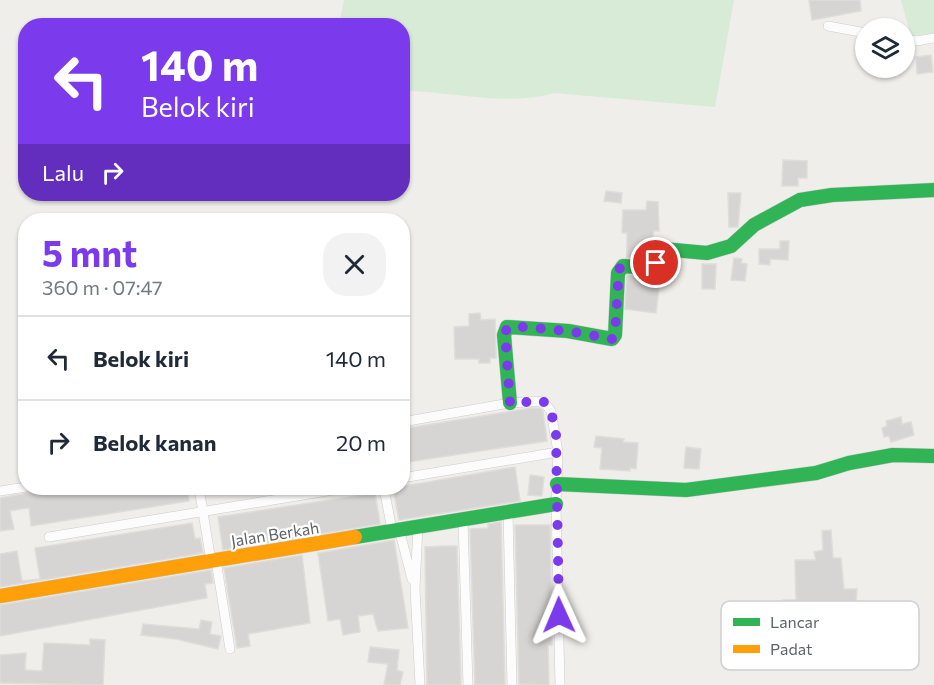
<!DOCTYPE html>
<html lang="id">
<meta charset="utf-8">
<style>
body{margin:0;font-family:Commissioner,sans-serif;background:#f2f2f3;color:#1f2937;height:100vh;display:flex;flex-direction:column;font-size:22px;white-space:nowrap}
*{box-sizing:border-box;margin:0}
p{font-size:20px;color:#747a83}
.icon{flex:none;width:33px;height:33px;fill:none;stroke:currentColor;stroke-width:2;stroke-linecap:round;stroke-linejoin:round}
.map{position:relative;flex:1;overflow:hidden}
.panel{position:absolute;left:18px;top:213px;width:392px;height:282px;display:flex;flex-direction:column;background:#fff;border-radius:24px;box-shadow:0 2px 4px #0004}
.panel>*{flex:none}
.top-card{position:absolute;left:18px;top:18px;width:392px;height:183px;border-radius:24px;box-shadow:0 2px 4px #0004;background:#7c3aed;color:#fff;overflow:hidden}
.controls{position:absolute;left:855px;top:18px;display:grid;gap:12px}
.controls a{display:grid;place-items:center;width:60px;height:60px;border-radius:50%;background:#fff;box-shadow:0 2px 4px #0004;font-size:30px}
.pin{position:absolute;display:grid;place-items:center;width:51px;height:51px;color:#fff;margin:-26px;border:3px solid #fff;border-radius:50%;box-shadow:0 2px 6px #0007}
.me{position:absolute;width:66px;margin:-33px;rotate:359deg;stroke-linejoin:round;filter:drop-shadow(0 0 4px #0008)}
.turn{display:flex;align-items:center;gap:21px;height:126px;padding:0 24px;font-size:27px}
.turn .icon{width:78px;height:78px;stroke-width:2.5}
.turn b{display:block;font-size:42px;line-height:51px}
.then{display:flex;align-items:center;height:57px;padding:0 24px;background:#0003;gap:12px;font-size:22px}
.round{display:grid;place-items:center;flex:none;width:63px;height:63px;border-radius:24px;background:#f2f2f3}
.overview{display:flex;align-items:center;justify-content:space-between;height:102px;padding:0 24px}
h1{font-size:36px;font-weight:700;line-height:45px;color:#7c3aed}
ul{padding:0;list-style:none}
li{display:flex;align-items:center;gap:18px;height:84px;padding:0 24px;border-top:2px solid #e0e1e3}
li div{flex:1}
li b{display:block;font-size:22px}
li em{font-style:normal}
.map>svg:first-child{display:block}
.green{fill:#d8ebd6}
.building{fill:#d6d5d3;stroke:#deddd9;stroke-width:1.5}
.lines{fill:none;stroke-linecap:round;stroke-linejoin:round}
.street-casing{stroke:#cbcccc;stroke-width:10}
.fast-casing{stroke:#cacacb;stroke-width:15}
.slow-casing{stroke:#cacacb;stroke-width:15}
.street{stroke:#fdfcfc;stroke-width:9}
.fast{stroke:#30b455;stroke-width:14}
.slow{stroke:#ff9f0a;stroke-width:14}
.route{stroke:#7c3aed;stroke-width:10;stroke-dasharray:0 18}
.labels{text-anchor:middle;stroke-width:4.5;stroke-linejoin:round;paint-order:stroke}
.street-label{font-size:16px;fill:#5f6368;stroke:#fff}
.key{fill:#fff;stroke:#cfd0d2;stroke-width:1.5}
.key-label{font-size:16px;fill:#5f6368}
</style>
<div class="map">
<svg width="934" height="685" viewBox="0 0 934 685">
<rect width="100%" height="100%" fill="#efeeea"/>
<g class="green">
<path d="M 344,0 L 734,0 L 715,107 L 554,93 C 505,107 452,91 402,91 L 402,26 L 339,25 Z"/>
<path d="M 901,0 L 934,0 L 934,33 L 911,36 Z"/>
</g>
<g class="building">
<path d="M 809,0 L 860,0 L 861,11 L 812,20 Z"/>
<path d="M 931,55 L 933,72 L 917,74 L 916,57 Z"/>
<path d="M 783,160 L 807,161 L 807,178 L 798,178 L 798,186 L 782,186 Z"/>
<path d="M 606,191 L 622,193 L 621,203 L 604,201 Z"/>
<path d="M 728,193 L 741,193 L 738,227 L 729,227 Z"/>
<path d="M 647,201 L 658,202 L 659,231 L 654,231 L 650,248 L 638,247 L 638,258 L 627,257 L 627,233 L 622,233 L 623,210 L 646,210 Z"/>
<path d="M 780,241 L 789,241 L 788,260 L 770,259 L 770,265 L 759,264 L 759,249 L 780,249 Z"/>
<path d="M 734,258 L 742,259 L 741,263 L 747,264 L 745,281 L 731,280 Z"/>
<path d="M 702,264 L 716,264 L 715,289 L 702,289 Z"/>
<path d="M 627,275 L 660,280 L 656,313 L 625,309 Z"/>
<path d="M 480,313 L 481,320 L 495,319 L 496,358 L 490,358 L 490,363 L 479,363 L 479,359 L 455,359 L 454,327 L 469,326 L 469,314 Z"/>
<path d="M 531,408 L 540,408 L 543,411 L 547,441 L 402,463 L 402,429 Z"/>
<path d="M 901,417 L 902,424 L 911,422 L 914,435 L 891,442 L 889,436 L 884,437 L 882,428 L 887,426 L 886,421 Z"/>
<path d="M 596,436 L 624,439 L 623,442 L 638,443 L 636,469 L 630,468 L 630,471 L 600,469 L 602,448 L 594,447 Z"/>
<path d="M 686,447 L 701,449 L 699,469 L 684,468 Z"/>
<path d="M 515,467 L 520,501 L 399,520 L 393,488 Z"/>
<path d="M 530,475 L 544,477 L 542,496 L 528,495 Z"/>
<path d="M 55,488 L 187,488 L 189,501 L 31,526 L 29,508 L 21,509 L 10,511 L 14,529 L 0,531 L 0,498 Z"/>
<path d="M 375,493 L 380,524 L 223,550 L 218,517 Z"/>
<path d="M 501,522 L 505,685 L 475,685 L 470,529 L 488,528 L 488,524 Z"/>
<path d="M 192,523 L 195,539 L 200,538 L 203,553 L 0,587 L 0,554 L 17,551 L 22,581 L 40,579 L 35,548 Z"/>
<path d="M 515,525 L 550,525 L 552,645 L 548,645 L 549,685 L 519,684 Z"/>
<path d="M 831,530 L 833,558 L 841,558 L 844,589 L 857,589 L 856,604 L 837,603 L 836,624 L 810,622 L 810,635 L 783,635 L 783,600 L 796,600 L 795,560 L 816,560 L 814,552 L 823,550 L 822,531 Z"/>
<path d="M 394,540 L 408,628 L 378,631 L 373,614 L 358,616 L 360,632 L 343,635 L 340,619 L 328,621 L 318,553 Z"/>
<path d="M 444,546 L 457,546 L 461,685 L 427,685 L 425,547 Z"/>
<path d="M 302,555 L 310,623 L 248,634 L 250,646 L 237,648 L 224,568 Z"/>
<path d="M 211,570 L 213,583 L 205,584 L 207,598 L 0,636 L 0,605 Z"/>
<path d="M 201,620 L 212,622 L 210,634 L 221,636 L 218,649 L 176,639 L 141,635 L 143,624 L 199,629 Z"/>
<path d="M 90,639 L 105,640 L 103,685 L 0,683 L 0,655 L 26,653 L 25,670 L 42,671 L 44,643 L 90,645 Z"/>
<path d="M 370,647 L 399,650 L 397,670 L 403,672 L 400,685 L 384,685 L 388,664 L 368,662 Z"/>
</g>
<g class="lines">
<defs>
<g id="street">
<path d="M 828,26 L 866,33"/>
<path d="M 904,39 L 917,41 L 934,38"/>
<path d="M 402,422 L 510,403 L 543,401 L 551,411 L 558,452 L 556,504 L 560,685"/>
<path d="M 402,478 L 558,452"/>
<path d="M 199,488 L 211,561"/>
<path d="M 384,488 L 392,530"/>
<path d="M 0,491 L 26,487"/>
<path d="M 508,513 L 512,685"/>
<path d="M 463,520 L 468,685"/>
<path d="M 418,525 L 415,589 L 420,685"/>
<path d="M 399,529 L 412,579"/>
<path d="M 49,537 L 345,488"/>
<path d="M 216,560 L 230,649"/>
</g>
<g id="fast">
<path d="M 510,403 L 504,335 L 507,327 L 568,331 L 612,339 L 615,335 L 618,273 L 623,266 L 653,268 L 656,255 L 663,249 L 707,253 L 731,246 L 754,225 L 800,200 L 832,195 L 934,190"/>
<path d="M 557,484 L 686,490 L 816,473 L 849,463 L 893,455 L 934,456"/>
<path d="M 355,537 L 556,504"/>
</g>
<path id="slow" d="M 0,596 L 355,537"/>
</defs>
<use href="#street" class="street-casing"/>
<use href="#fast" class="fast-casing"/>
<use href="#slow" class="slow-casing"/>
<use href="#street" class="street"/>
<use href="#fast" class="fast"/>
<use href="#slow" class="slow"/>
</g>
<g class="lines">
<path class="route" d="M 559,615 L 556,435 L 551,411 L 543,401 L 510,403 L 505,331 L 512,326 L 568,331 L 612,339 L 615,334 L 619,269 C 628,263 642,270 653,268 L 656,263"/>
</g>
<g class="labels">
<g class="street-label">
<text transform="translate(275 534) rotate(-9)" y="6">Jalan Berkah</text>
</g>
</g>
<rect x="721" y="601" width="198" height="69" rx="9" class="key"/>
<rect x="733" y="618" width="27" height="8" fill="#30b455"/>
<rect x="733" y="645" width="27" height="8" fill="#ff9f0a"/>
<g class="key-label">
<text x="770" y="628">Lancar</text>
<text x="770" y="655">Padat</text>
</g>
</svg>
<div class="controls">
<a><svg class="icon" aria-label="layers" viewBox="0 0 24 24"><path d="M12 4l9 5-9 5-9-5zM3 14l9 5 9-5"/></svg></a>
</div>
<div class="pin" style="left:656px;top:263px;background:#d93025"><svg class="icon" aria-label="arrive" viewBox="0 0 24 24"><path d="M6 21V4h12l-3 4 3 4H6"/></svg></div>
<svg class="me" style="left:559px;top:615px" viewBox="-20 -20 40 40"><path d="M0-17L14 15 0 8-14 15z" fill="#7c3aed" stroke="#fff" stroke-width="4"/></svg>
<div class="top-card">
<div class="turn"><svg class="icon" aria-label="left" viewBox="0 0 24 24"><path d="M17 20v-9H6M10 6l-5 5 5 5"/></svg><div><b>140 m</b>Belok kiri</div></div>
<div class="then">Lalu<svg class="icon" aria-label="right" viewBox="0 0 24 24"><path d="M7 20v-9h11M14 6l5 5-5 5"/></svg></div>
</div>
<section class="panel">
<div class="overview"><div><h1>5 mnt</h1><p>360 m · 07:47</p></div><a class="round"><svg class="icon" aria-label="close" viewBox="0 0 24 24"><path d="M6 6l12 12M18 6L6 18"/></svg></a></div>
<ul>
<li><svg class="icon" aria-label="left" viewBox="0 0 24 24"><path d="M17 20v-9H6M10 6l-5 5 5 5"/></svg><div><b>Belok kiri</b></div><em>140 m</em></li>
<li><svg class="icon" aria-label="right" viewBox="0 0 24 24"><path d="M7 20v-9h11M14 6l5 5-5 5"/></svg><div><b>Belok kanan</b></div><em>20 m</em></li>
</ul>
</section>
</div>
